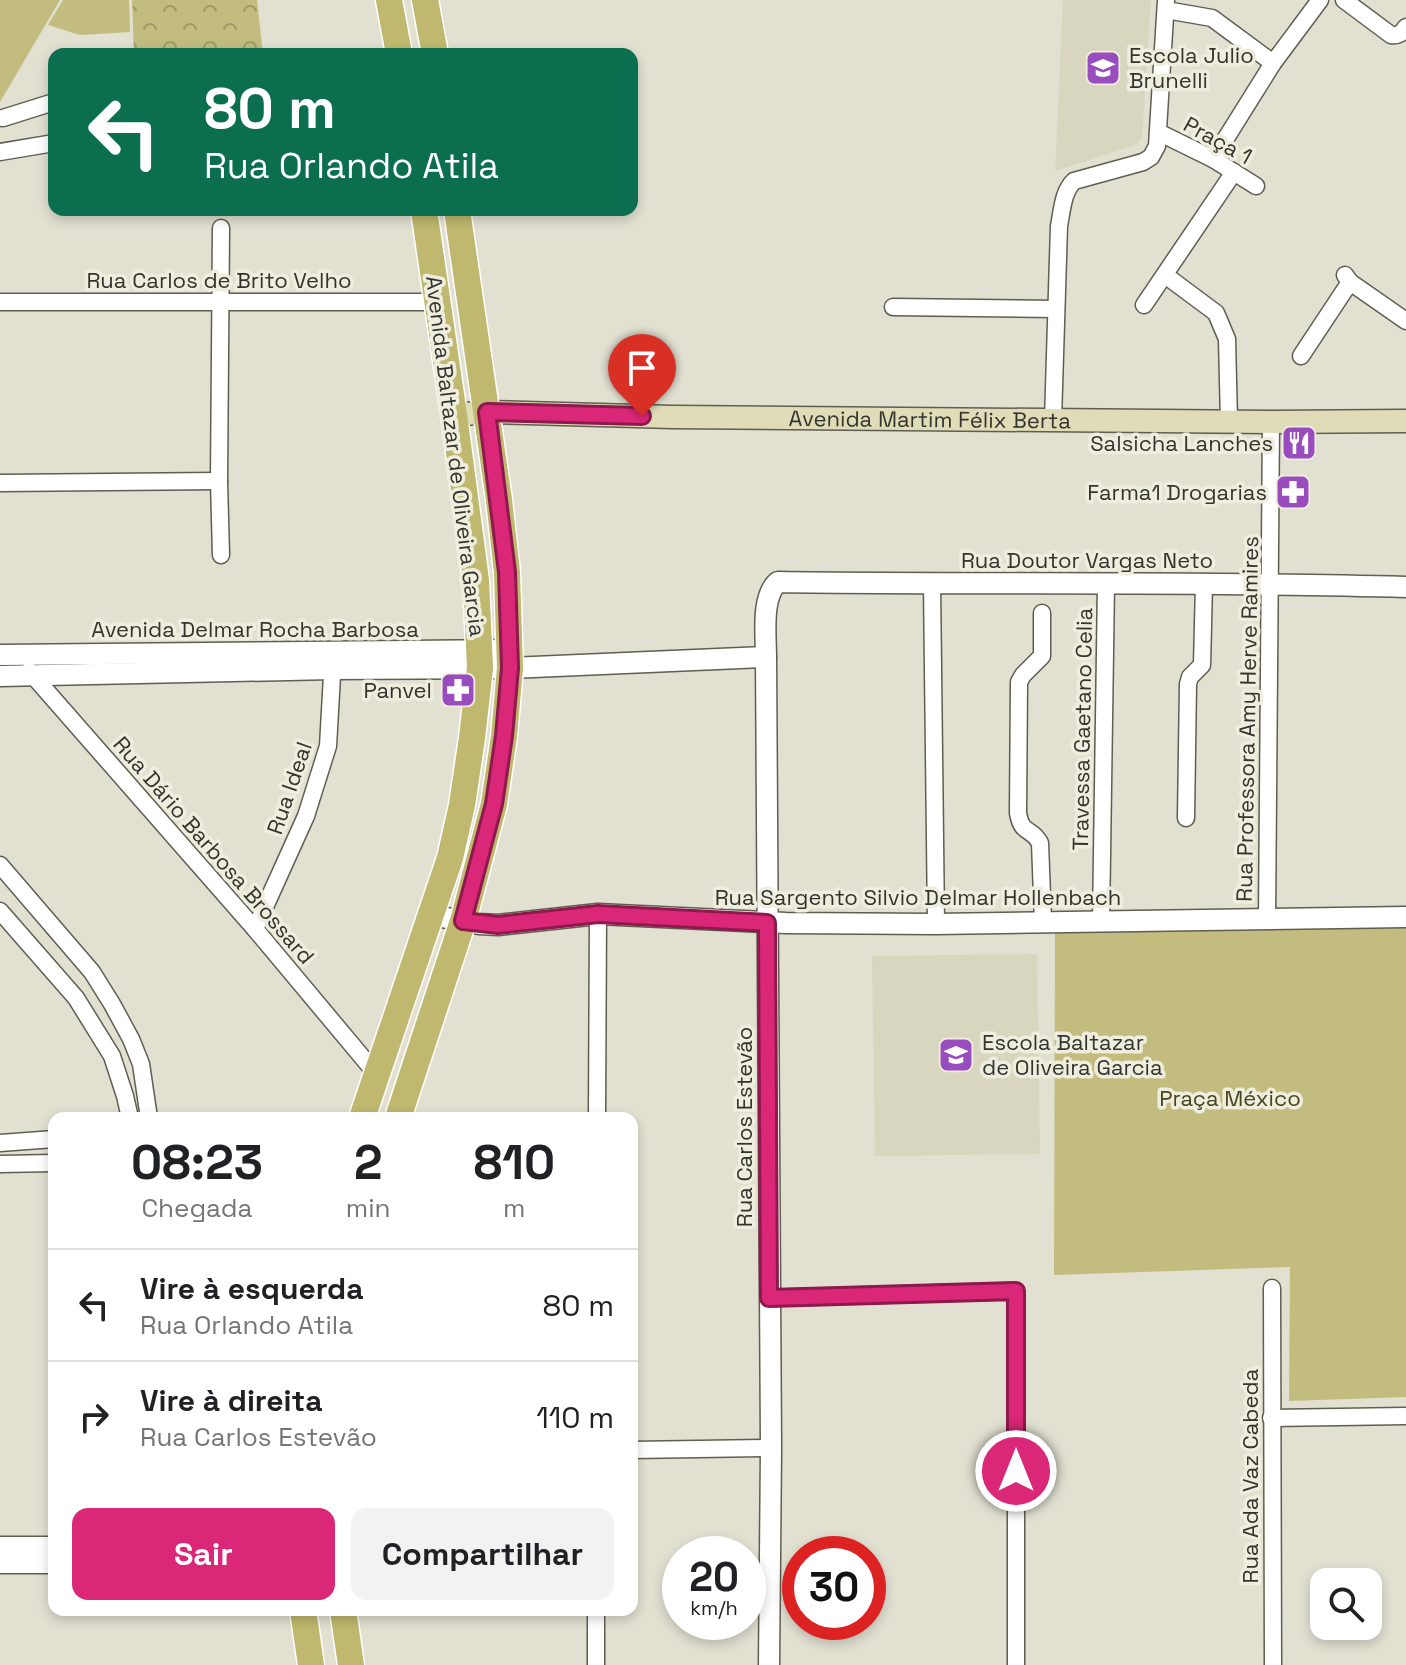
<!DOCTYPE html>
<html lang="pt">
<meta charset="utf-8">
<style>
body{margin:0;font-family:"Space Grotesk",sans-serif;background:#f2f2f2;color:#202124;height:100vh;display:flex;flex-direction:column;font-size:30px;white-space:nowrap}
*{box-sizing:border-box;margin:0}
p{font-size:26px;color:#757577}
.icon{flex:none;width:44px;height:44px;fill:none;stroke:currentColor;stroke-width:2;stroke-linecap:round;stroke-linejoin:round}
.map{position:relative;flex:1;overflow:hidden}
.sheet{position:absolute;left:48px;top:1112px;width:590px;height:504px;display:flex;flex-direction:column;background:#fff;border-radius:16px;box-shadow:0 4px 12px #0003}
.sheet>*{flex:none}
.guide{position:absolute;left:48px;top:48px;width:590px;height:168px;border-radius:16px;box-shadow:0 4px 12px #0003;background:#0b6e4f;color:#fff;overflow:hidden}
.fabs{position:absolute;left:1310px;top:1568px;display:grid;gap:16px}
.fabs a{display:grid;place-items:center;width:72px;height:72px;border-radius:16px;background:#fff;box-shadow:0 4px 12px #0003;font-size:40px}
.speed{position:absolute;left:662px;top:1536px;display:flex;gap:16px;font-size:40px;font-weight:700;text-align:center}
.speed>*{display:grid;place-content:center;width:104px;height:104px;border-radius:50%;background:#fff;box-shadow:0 4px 12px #0003;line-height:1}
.speed small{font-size:20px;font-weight:400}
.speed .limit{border:12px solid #d22;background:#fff;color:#111}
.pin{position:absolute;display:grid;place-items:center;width:68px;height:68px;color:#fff;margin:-82px -34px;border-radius:50% 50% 50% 0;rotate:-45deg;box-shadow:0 0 8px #0007}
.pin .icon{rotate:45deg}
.me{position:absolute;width:88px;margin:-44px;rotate:0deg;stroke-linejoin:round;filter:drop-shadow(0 0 6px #0008)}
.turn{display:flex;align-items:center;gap:28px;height:168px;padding:0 24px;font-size:36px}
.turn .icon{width:104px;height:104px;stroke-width:2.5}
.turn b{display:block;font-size:56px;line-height:68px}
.eta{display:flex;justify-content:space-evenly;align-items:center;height:136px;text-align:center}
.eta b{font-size:48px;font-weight:800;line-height:56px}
.cta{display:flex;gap:16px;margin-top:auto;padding:16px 24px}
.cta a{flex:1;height:92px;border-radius:16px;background:#db2777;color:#fff;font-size:32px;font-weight:800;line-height:92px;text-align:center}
.cta a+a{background:#f2f2f2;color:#202124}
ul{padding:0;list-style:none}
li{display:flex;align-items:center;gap:24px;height:112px;padding:0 24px;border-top:2px solid #e0e0e0}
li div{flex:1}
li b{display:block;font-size:30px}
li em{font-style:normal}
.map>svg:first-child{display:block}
.built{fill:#d8d6bf}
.forest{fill:url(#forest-crowns)}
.park{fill:#c2bc7f}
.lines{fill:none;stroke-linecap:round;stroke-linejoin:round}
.minor-casing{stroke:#5f5e50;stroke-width:19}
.tertiary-casing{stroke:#5f5e50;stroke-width:23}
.secondary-casing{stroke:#5f5e50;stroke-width:25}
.primary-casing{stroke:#fff;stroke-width:29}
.minor{stroke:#fff;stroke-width:16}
.tertiary{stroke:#fff;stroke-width:20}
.secondary{stroke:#dfdcb7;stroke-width:22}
.primary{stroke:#bfb86e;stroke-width:26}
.route-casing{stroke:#8e194d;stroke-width:20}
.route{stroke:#db2777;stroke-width:14}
.labels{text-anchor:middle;stroke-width:7;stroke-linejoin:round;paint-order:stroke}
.poi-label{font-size:22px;fill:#34342e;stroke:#eeedde;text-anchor:end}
.street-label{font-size:22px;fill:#34342e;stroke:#eeedde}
.park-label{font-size:22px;fill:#49451b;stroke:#eeedde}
</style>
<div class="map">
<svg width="1406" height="1665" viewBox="0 0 1406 1665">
<defs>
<pattern id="forest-crowns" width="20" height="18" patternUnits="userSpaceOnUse" patternTransform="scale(2)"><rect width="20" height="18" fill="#c2bc7f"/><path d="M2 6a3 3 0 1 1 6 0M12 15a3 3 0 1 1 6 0" fill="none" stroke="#9e9a68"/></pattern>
</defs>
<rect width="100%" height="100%" fill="#e1e0d1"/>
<g class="built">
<path d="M 1063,0 L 1151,0 L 1142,137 L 1136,145 L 1055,171 Z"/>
<path d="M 1037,954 L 1040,1154 L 875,1156 L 872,956 Z"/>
</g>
<path class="forest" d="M 132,0 L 257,0 L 263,54 L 134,54 Z"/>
<g class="park">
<path d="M 0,0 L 60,0 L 0,102 Z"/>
<path d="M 63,0 L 129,0 L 130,32 L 80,35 L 48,25 Z"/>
<path d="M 1406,927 L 1406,1397 L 1289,1401 L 1290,1267 L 1054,1275 L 1055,930 Z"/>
</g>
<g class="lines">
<defs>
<g id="minor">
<path d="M 1344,0 L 1391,35 C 1399,36 1402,33 1406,27"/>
<path d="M 1166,10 L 1212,18 L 1273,63"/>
<path d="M 3,118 L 54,102"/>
<path d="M 1158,132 L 1213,159 L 1256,186"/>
<path d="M 0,152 L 54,143"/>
<path d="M 1213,159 L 1273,63 L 1320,0"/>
<path d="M 221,228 L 219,481 L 221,555"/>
<path d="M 1165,275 L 1216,313 L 1227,339 L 1229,422"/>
<path d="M 1345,275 L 1350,282 L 1406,321"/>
<path d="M 0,302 L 437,302"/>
<path d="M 1144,305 L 1234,172"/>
<path d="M 893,307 L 1056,309"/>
<path d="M 1301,356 L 1350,282"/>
<path d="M 1053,420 L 1059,226 C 1062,211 1063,191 1074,181 L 1143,162 L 1151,157 L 1157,146 L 1166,0"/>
<path d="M 0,483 L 219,481"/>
<path d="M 932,584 L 936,924"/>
<path d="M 1042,613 L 1042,656 L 1023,675 L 1019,682 L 1018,813 C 1022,836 1032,827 1040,843 L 1043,922"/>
<path d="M 29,671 L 255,929 L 378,1076"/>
<path d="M 1186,818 L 1188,684 L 1190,677 L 1202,665 L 1204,584"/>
<path d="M 0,865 L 92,972 L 112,1004 L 131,1039 L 141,1064 L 149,1118"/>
<path d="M 0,911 L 76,998 L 112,1056 L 125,1096 L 130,1118"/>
<path d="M 1267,920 L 1271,422"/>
<path d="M 1101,922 L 1106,584"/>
<path d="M 255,929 L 306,816 L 328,746 L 333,658"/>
<path d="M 597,1118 L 598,914"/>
<path d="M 0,1143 L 54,1139"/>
<path d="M 0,1164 L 54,1163"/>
<path d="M 1272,1288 L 1273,1665"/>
<path d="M 769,1298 L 1016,1291 L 1016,1665"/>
<path d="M 1271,1418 L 1406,1416"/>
<path d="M 632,1450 L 771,1448"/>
<path d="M 596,1665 L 596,1610"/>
</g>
<g id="tertiary">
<path d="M 0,655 L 511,650"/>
<path d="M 0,676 L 333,669 L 510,668 L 766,657"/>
<path d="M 431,915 L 479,924 L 498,925 L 598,914 L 786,923 L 936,924 L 1406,917"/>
<path d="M 0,1547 L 54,1547"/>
<path d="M 0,1563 L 54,1563"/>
<path d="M 769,1665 L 771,1448 L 766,657 C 766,635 761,596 778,582 C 987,585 1197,581 1406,587"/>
</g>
<g id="secondary">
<path id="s1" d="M 454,415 L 487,412 L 673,417 L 1271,422 L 1406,421"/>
</g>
<g id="primary">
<path d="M 389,0 L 399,54"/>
<path d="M 425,0 L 435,54"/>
<path d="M 362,1118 L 450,858 L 462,805 L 472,738 L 480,668 L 476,580 L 454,415 L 424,210"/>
<path d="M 398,1118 L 463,921 L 494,804 L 504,736 L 510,668 L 507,572 L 499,500 L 457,210"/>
<path d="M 303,1610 L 311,1665"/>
<path d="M 343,1610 L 351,1665"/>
</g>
</defs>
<use href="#minor" class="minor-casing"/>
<use href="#tertiary" class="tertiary-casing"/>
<use href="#secondary" class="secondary-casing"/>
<use href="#primary" class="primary-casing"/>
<use href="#minor" class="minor"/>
<use href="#tertiary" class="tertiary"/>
<use href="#secondary" class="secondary"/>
<use href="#primary" class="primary"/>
</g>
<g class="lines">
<defs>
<path id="route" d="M 642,416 L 487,412 L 507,572 L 510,668 L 504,736 L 494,804 L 463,921 L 498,925 L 598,914 L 767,923 L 769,1298 L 1016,1291 L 1016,1471"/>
</defs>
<use href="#route" class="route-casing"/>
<use href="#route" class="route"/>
</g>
<defs>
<symbol id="school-square" viewBox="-11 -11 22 22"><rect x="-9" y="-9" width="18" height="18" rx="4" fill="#994cbd" stroke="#eeedde"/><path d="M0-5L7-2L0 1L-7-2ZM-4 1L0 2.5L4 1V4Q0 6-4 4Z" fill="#fff"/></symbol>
<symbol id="restaurant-square" viewBox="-11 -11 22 22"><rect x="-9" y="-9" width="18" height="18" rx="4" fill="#994cbd" stroke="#eeedde"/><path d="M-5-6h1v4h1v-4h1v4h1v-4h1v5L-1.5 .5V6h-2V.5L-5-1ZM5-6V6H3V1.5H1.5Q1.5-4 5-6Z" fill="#fff"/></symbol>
<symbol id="pharmacy-square" viewBox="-11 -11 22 22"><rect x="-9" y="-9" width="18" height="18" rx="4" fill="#994cbd" stroke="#eeedde"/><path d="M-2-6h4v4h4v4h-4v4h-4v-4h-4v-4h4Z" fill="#fff"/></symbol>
</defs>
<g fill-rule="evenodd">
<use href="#school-square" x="1083" y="48" width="40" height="40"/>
<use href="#restaurant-square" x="1279" y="423" width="40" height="40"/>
<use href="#pharmacy-square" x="1273" y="472" width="40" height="40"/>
<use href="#pharmacy-square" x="438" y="670" width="40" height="40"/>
<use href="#school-square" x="936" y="1035" width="40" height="40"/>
</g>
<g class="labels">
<g class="poi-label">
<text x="1129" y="63" text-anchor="start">Escola Julio<tspan x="1129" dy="25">Brunelli</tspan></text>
<text x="1273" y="451">Salsicha Lanches</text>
<text x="1267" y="500">Farma1 Drogarias</text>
<text x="432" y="698">Panvel</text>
<text x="982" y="1050" text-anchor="start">Escola Baltazar<tspan x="982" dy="25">de Oliveira Garcia</tspan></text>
</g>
<g class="street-label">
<text transform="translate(1218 140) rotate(29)" y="8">Praça 1</text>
<text x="219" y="288">Rua Carlos de Brito Velho</text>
<text dy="8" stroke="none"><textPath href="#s1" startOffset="476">Avenida Martim Félix Berta</textPath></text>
<text transform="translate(456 456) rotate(83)" y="8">Avenida Baltazar de Oliveira Garcia</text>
<text x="1087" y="568">Rua Doutor Vargas Neto</text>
<text x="255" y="637">Avenida Delmar Rocha Barbosa</text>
<text transform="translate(1247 719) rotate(-89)" y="8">Rua Professora Amy Herve Ramires</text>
<text transform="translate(1082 729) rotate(-89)" y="8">Travessa Gaetano Celia</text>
<text transform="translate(289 788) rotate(-71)" y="8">Rua Ideal</text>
<text transform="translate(214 850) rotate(49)" y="8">Rua Dário Barbosa Brossard</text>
<text x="918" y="905">Rua Sargento Silvio Delmar Hollenbach</text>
<text transform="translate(744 1127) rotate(-90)" y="8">Rua Carlos Estevão</text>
<text transform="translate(1250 1476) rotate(-90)" y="8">Rua Ada Vaz Cabeda</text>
</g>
<g class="park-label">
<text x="1230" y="1106">Praça México</text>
</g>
</g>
</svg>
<div class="fabs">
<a><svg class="icon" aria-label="search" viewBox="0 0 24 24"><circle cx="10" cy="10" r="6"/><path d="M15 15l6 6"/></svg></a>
</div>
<div class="speed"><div>20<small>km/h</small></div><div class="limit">30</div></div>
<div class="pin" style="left:642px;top:416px;background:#d93025"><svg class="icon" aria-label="arrive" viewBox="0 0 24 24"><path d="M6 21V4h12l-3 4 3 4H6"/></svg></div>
<svg class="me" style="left:1016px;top:1471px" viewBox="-20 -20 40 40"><circle r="17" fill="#db2777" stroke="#fff" stroke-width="3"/><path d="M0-11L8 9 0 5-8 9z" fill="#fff"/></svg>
<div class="guide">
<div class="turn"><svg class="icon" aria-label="left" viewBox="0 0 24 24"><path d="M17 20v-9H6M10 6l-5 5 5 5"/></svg><div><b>80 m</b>Rua Orlando Atila</div></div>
</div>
<section class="sheet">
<div class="eta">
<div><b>08:23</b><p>Chegada</p></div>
<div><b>2</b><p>min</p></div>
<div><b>810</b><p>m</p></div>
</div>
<ul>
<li><svg class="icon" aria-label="left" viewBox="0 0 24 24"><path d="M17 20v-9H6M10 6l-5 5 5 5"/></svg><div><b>Vire à esquerda</b><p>Rua Orlando Atila</p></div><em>80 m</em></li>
<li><svg class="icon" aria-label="right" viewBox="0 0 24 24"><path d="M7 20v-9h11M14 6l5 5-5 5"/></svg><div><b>Vire à direita</b><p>Rua Carlos Estevão</p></div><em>110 m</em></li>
</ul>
<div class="cta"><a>Sair</a><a>Compartilhar</a></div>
</section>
</div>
